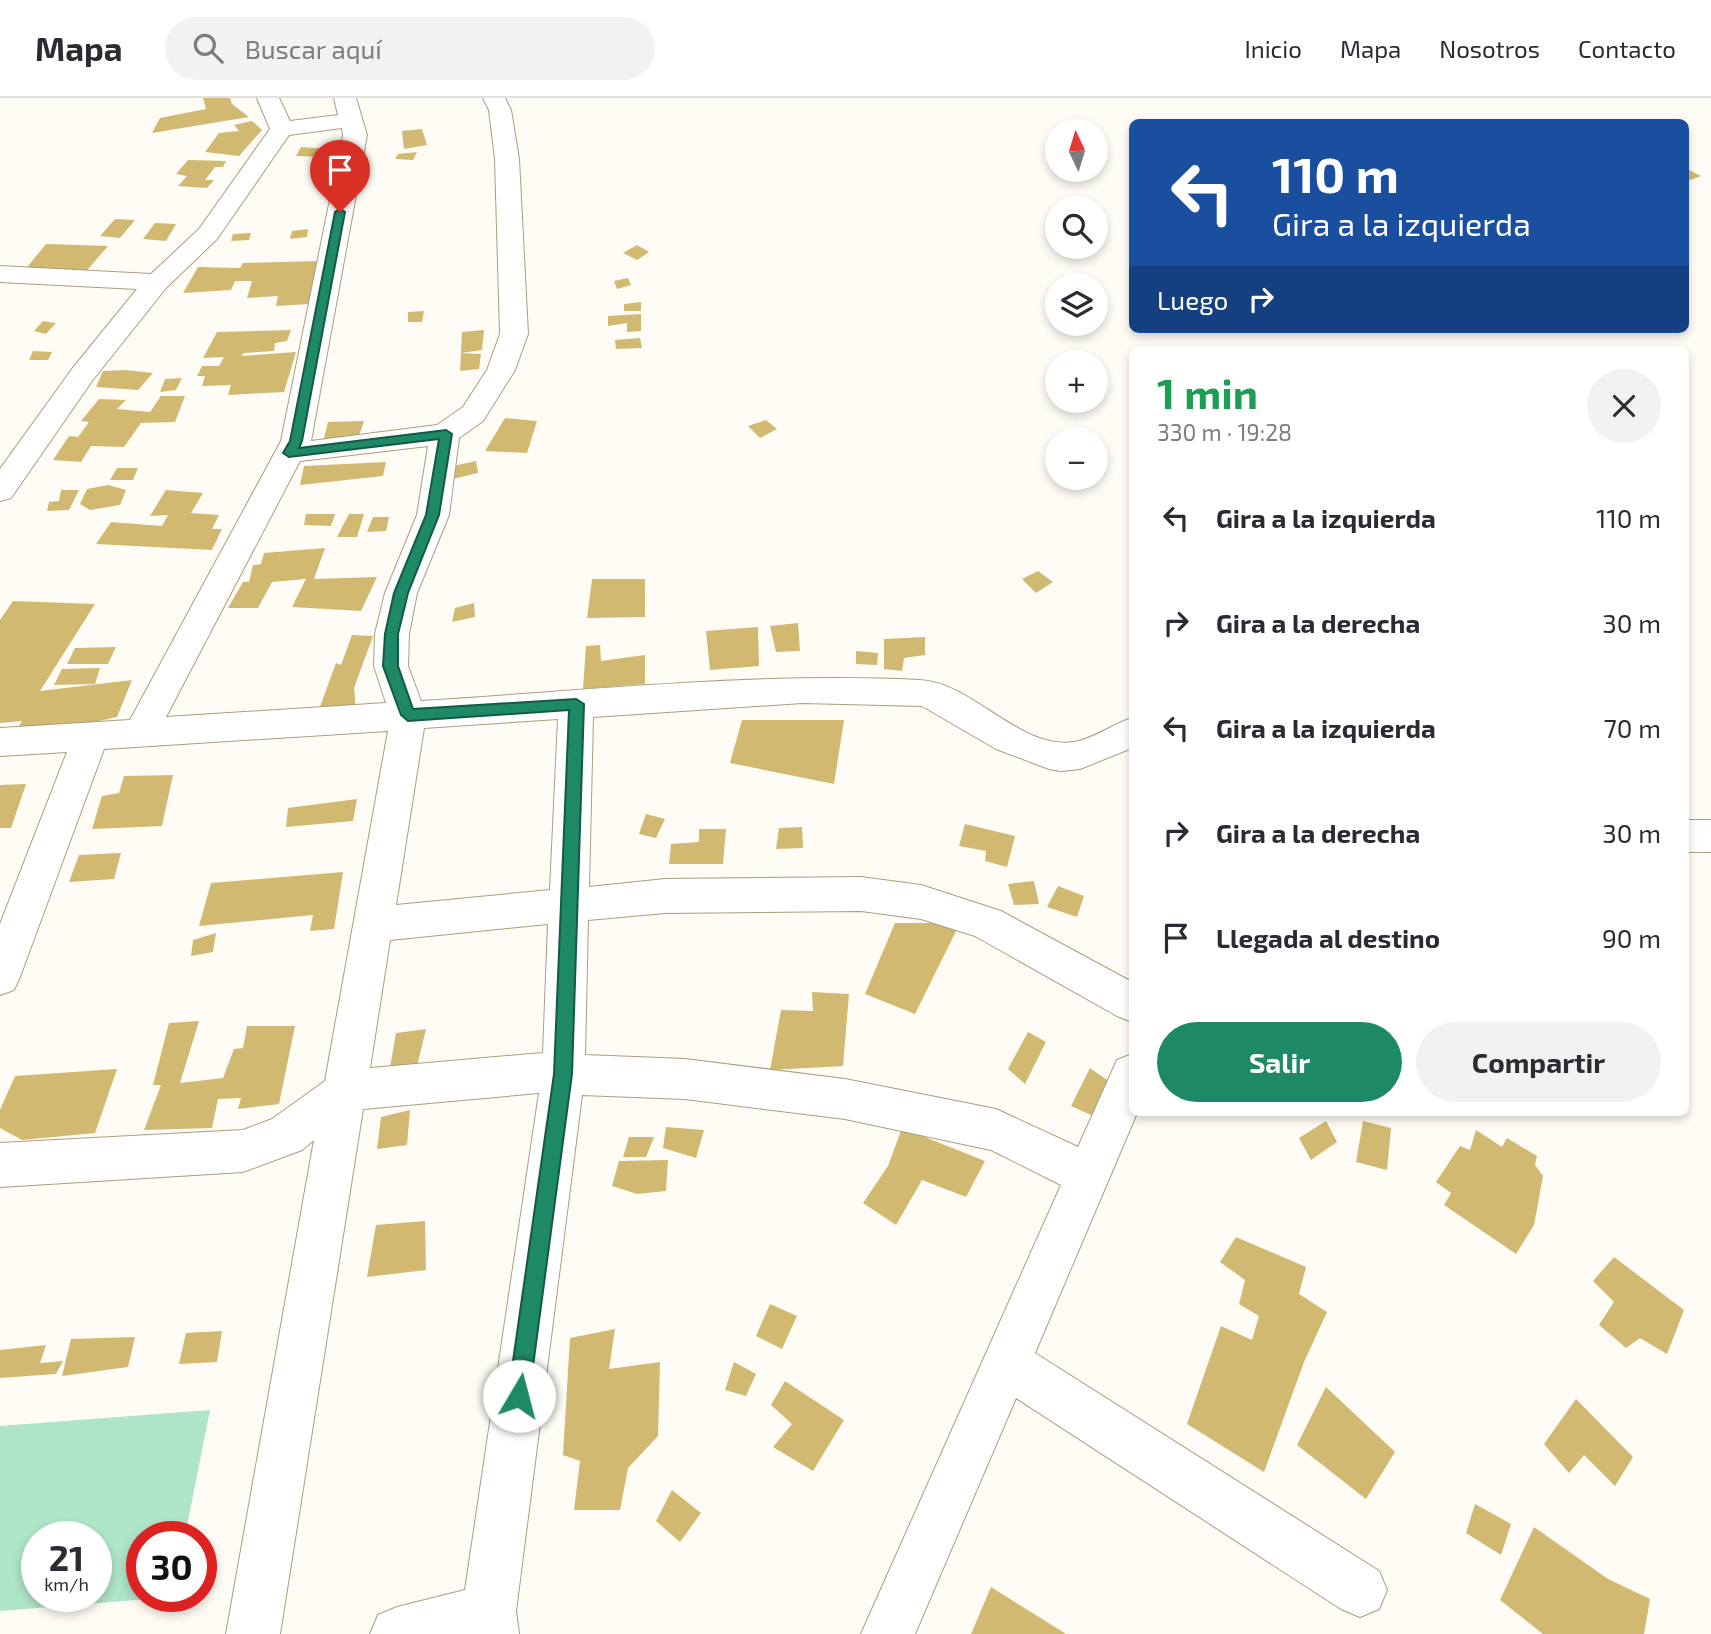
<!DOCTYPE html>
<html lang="es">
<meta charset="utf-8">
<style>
body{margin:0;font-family:"Exo 2",sans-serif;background:#f2f2f3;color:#2b2b33;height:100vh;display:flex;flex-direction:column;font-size:26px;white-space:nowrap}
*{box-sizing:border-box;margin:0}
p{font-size:23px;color:#7c7c81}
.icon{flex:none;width:38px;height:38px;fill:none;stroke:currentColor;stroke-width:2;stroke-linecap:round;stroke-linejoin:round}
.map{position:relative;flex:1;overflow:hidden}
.drawer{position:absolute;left:1129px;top:248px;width:560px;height:770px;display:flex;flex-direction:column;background:#fff;border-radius:10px;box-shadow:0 4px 10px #0003}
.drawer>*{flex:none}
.guide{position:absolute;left:1129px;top:21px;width:560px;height:214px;border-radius:10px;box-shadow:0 4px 10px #0003;background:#1a4fa0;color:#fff;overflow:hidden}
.needle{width:46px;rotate:356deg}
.controls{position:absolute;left:1045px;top:21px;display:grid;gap:14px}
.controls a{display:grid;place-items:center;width:63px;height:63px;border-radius:50%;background:#fff;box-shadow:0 4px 10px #0003;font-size:35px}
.speed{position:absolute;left:21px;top:1423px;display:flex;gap:14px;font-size:35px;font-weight:700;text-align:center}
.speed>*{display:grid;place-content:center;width:91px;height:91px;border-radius:50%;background:#fff;box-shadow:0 4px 10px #0003;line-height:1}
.speed small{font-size:18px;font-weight:400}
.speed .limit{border:10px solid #d22;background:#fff;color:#111}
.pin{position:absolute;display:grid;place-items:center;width:60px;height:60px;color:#fff;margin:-72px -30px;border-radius:50% 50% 50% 0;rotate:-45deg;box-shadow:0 0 7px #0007}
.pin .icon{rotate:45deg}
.me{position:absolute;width:77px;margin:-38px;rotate:8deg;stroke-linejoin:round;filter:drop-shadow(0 0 5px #0008)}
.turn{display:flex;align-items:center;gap:24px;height:147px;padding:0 28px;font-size:32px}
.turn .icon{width:91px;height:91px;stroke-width:2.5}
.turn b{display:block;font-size:49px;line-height:60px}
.then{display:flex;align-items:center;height:66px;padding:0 28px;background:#0003;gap:14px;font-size:26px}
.round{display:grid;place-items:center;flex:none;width:74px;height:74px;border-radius:37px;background:#f2f2f3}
.summary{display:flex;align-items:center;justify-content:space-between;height:119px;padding:0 28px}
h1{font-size:42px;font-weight:700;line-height:52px;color:#1e9e55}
.button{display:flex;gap:14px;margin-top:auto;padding:14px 28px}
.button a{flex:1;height:80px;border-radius:42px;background:#1e8967;color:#fff;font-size:28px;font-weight:700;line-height:80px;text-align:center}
.button a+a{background:#f2f2f3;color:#2b2b33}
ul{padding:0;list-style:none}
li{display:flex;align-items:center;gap:21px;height:105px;padding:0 28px}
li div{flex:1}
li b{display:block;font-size:26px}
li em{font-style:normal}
header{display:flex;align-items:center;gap:42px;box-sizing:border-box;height:98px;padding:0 35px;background:#fff;border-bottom:2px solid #e1e1e2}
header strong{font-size:33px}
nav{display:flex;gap:38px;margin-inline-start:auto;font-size:24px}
.search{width:490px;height:63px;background:#f2f2f3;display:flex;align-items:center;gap:18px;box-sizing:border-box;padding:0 24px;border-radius:38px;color:#7c7c81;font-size:26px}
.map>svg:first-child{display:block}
.green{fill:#aee4c8;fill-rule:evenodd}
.building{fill:#d1b971}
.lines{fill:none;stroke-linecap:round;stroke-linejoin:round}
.minor-casing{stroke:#a99e7e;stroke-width:2}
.minor{fill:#fff;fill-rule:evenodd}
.route{fill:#1e8967;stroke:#145943;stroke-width:2}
</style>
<header>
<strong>Mapa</strong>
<div class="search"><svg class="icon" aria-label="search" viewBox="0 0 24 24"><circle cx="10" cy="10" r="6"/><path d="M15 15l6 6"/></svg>Buscar aquí</div>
<nav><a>Inicio</a><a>Mapa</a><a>Nosotros</a><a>Contacto</a></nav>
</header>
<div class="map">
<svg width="1711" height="1536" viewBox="0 0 1711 1536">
<rect width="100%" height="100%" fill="#fefcf5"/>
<path class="green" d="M 210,1312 L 185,1438 L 142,1438 L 142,1498 L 173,1499 L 0,1513 L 0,1328 ZM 96,1438 L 96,1498 L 37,1498 L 37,1438 Z"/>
<g class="building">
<path d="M 203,0 L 230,0 L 232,6 L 249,19 L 152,35 L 160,20 L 206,11 Z"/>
<path d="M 252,23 L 262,32 L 239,58 L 205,54 L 219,35 L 239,33 L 234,27 Z"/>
<path d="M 422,31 L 427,47 L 404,51 L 402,33 Z"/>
<path d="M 330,46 L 348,46 L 343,60 L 296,58 L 301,49 L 328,51 Z"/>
<path d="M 417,54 L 413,62 L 395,61 L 398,56 Z"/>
<path d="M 188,62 L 226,63 L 223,69 L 215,69 L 205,82 L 214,82 L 207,90 L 178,88 L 187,78 L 176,76 Z"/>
<path d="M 1685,70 L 1701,78 L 1685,84 Z"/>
<path d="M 115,121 L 135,122 L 120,140 L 100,138 Z"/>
<path d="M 155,125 L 176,126 L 166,143 L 143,141 Z"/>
<path d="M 308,131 L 307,139 L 290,141 L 292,133 Z"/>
<path d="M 251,135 L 249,142 L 231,143 L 233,136 Z"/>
<path d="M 46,146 L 108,148 L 83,177 L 24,173 Z"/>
<path d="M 637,147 L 649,154 L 637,162 L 623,155 Z"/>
<path d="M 319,163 L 310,206 L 276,208 L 278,198 L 247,200 L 252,183 L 235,183 L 231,192 L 183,195 L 198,169 L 240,170 L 243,165 Z"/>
<path d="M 628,180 L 631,187 L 617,191 L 614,183 Z"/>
<path d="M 641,204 L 641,213 L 624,213 L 624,206 Z"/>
<path d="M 424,213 L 422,224 L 408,224 L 408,214 Z"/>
<path d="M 641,216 L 641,233 L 627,234 L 627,225 L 608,228 L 608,218 Z"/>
<path d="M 43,223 L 56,225 L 46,236 L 34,233 Z"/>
<path d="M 291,232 L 287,243 L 275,245 L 274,253 L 244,255 L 241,258 L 296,254 L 284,294 L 228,297 L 231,287 L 202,288 L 205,278 L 197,278 L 202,268 L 219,268 L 224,259 L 203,260 L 217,234 Z"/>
<path d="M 484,232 L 482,252 L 461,255 L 462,234 Z"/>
<path d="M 640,240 L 642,250 L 616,251 L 615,242 Z"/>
<path d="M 33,253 L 52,254 L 48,262 L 29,262 Z"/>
<path d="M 461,255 L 481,256 L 479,271 L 460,273 Z"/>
<path d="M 125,272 L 153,275 L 138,292 L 96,289 L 103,273 Z"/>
<path d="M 182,280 L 176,292 L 160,294 L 165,281 Z"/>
<path d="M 161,298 L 185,298 L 175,324 L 141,325 L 124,349 L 91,348 L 81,364 L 53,362 L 69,338 L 78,339 L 89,324 L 81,323 L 99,301 L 126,302 L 117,311 L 150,314 Z"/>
<path d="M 505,320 L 537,323 L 527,355 L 485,353 Z"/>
<path d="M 766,322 L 777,331 L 760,340 L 748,328 Z"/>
<path d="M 364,323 L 358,341 L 323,344 L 328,324 Z"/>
<path d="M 476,363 L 478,375 L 448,382 L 445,370 Z"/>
<path d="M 386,364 L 383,378 L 300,387 L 304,368 Z"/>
<path d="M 117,370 L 138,370 L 133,382 L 110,382 Z"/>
<path d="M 108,387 L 126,392 L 120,407 L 90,412 L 80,406 L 87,391 Z"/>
<path d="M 61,392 L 79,392 L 69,412 L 47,413 L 49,404 L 59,403 Z"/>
<path d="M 166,392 L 203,395 L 191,415 L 219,417 L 212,431 L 222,431 L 212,452 L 96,446 L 111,424 L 162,428 L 168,417 L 150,418 Z"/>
<path d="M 306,416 L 335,416 L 331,428 L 304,427 Z"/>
<path d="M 349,416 L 364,416 L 357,439 L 337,439 Z"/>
<path d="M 373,419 L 389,419 L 386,433 L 367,434 Z"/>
<path d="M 325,450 L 314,481 L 377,479 L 361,513 L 292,509 L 306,481 L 272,484 L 258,510 L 228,510 L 243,484 L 249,484 L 253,467 L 261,466 L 264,455 Z"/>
<path d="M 1038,473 L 1053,484 L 1036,495 L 1022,481 Z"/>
<path d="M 592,481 L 645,481 L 645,519 L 587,520 Z"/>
<path d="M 13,503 L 95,506 L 40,593 L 132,582 L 117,619 L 85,626 L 17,632 L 22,623 L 0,625 L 0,522 Z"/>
<path d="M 474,505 L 475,519 L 452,524 L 455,510 Z"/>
<path d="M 798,525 L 800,553 L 776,554 L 770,528 Z"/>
<path d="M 758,529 L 759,568 L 710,572 L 706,533 Z"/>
<path d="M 352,537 L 373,538 L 354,590 L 356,612 L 317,617 L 336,565 L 341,567 Z"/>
<path d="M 925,539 L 925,557 L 904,560 L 902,573 L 884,571 L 884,541 Z"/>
<path d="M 600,547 L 601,563 L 645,557 L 645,586 L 583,591 L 586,548 Z"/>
<path d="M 116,549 L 108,566 L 67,566 L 75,550 Z"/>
<path d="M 856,553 L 878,555 L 877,567 L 856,566 Z"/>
<path d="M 100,570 L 95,586 L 54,587 L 62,571 Z"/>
<path d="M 742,622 L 844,622 L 834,686 L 730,665 Z"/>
<path d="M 173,677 L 162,728 L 92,731 L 102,698 L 119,695 L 124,678 Z"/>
<path d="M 26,686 L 11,730 L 0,730 L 0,687 Z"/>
<path d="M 357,701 L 353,723 L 286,729 L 288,710 Z"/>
<path d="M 646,716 L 665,721 L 656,740 L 639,736 Z"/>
<path d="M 965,726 L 1015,738 L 1007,769 L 985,763 L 986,753 L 959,748 Z"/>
<path d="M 802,729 L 803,750 L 776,751 L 779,730 Z"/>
<path d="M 699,731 L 726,731 L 723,766 L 669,766 L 671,746 L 699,744 Z"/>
<path d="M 121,755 L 114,781 L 69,784 L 79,757 Z"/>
<path d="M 343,774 L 334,831 L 310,833 L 313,817 L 199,828 L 211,785 Z"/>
<path d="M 1034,783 L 1039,806 L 1014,807 L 1008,786 Z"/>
<path d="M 1058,788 L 1084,798 L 1077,819 L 1047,809 Z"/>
<path d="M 895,825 L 960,825 L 915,916 L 865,896 Z"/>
<path d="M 216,835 L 213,854 L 191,858 L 193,842 Z"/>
<path d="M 812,894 L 849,896 L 843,968 L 770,972 L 781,912 L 813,913 Z"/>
<path d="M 199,923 L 180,985 L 223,980 L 234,951 L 243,950 L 247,928 L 295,928 L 279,1006 L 238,1011 L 241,1000 L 218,1001 L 212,1030 L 144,1032 L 161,987 L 153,987 L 169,925 Z"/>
<path d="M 426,931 L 417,968 L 390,970 L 396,935 Z"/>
<path d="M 1028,934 L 1046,944 L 1025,986 L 1008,971 Z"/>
<path d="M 1090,970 L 1114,987 L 1100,1021 L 1071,1008 Z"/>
<path d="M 117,971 L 95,1035 L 22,1042 L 0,1030 L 0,1012 L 15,978 Z"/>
<path d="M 410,1012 L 407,1047 L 377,1051 L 381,1019 Z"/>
<path d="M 1326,1023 L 1337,1044 L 1311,1062 L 1299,1040 Z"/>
<path d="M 1363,1023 L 1391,1030 L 1387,1072 L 1356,1064 Z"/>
<path d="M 666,1029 L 704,1032 L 696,1060 L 663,1050 Z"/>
<path d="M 902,1030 L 985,1063 L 966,1099 L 922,1082 L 896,1127 L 863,1105 L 888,1068 Z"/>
<path d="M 1476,1032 L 1502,1049 L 1507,1040 L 1537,1058 L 1535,1067 L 1543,1078 L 1534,1127 L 1516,1156 L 1444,1107 L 1451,1095 L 1436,1084 L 1460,1048 L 1470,1052 Z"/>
<path d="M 629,1039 L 654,1039 L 646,1059 L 623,1059 Z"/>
<path d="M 668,1062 L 666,1093 L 637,1096 L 612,1088 L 619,1063 Z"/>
<path d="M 425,1123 L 426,1172 L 367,1179 L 376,1127 Z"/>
<path d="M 1236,1139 L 1306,1169 L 1299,1196 L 1327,1214 L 1304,1264 L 1264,1374 L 1187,1326 L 1221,1228 L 1252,1242 L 1259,1218 L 1239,1206 L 1245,1182 L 1220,1164 Z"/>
<path d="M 1614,1159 L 1684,1212 L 1667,1256 L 1640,1240 L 1626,1250 L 1599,1227 L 1614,1204 L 1593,1183 Z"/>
<path d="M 770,1206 L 797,1218 L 782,1251 L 756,1238 Z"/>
<path d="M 615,1231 L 609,1271 L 660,1264 L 658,1338 L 628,1370 L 620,1412 L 574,1412 L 580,1363 L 563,1357 L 570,1240 Z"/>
<path d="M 222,1233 L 217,1264 L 179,1266 L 186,1235 Z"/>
<path d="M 135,1239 L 128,1269 L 62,1278 L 71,1241 Z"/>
<path d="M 46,1247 L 40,1265 L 63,1263 L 56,1276 L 0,1280 L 0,1252 Z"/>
<path d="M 734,1264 L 756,1276 L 746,1298 L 725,1292 Z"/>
<path d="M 785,1283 L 844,1322 L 813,1373 L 773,1349 L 792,1326 L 771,1307 Z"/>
<path d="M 1326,1289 L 1395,1354 L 1366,1401 L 1297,1347 Z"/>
<path d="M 1576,1301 L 1633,1359 L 1615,1388 L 1584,1357 L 1569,1375 L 1544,1346 Z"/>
<path d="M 672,1392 L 701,1415 L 680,1444 L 656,1423 Z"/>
<path d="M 1475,1406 L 1511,1426 L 1501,1457 L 1466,1435 Z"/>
<path d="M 1534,1429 L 1608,1481 L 1650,1501 L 1644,1536 L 1543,1536 L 1500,1502 Z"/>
<path d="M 991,1489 L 1066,1536 L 971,1536 Z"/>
</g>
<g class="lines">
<defs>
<g id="minor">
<path d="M 257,0 L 279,0 L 290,23 L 338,17 L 334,0 L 356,0 L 367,37 L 311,343 L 437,327 L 463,309 L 487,272 L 500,236 L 495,61 L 489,12 L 483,0 L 505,0 L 511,12 L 519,61 L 528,236 L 515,272 L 483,323 L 459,340 L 449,417 L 417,495 L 409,536 L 408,568 L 421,603 C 586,593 753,574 919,582 C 973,584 1019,652 1074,644 C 1094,641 1112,626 1132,620 L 1132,650 L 1080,671 L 1061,673 L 1049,671 L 996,651 L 922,608 L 802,605 L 593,619 L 589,789 L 665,781 L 861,779 L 921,787 L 1001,813 L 1132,884 L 1132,924 L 1117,918 L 975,838 L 921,821 L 861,813 L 665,815 L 588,822 L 585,957 L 685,961 L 845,981 L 996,1011 L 1078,1049 L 1117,962 L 1132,956 L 1132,1015 L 1137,1015 L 1035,1255 L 1379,1473 L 1387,1492 L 1379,1511 L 1360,1519 L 1341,1511 L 1016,1300 L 915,1536 L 861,1536 L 1061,1087 L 991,1052 L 845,1021 L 685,1001 L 582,997 L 516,1513 L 519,1536 L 370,1536 L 378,1517 L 397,1509 L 465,1492 L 539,995 L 363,1011 L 280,1536 L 226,1536 L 314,1042 L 302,1052 L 243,1074 L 0,1089 L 0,1045 L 243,1032 L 272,1021 L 325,983 L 388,633 L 104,651 L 20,879 L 14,892 L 0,897 L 0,826 L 67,654 L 0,658 L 0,630 L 130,622 L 281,343 L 343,37 L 342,30 L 289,37 L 217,141 L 166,190 L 92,283 L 11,400 L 0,403 L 0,371 L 72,271 L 137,191 L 0,184 L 0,168 L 151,176 L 199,131 L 270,31 ZM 428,348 L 417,417 L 385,495 L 375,536 L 374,568 L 386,605 L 166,619 L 300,363 ZM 558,621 L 550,792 L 396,807 L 424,630 ZM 548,826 L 543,955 L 370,970 L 390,842 Z"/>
<rect x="1685" y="722" width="26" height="32"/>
</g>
</defs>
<use href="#minor" class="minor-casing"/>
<use href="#minor" class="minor"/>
</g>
<path class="route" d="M 340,111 L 345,114 L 302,343 L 299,350 L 446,332 L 452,336 L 439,417 L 408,495 L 398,536 L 398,568 L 413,611 L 576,601 L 584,606 L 572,976 L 529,1298 L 526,1305 L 519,1308 L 511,1305 L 508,1298 L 554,976 L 569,612 L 408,623 L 401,617 L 383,568 L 385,536 L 394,495 L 426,417 L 439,341 L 289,359 L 283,355 L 290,343 L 335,114 Z"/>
</svg>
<div class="controls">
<a><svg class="needle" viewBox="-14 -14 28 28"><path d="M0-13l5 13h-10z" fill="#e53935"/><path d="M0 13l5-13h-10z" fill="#7c7c81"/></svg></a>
<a><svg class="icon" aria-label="search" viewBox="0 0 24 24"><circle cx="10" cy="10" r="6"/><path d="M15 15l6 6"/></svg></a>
<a><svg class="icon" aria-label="layers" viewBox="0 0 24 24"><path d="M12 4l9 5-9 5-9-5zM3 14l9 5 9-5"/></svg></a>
<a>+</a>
<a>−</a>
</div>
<div class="speed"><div>21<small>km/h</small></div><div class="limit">30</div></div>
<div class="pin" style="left:340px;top:114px;background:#d93025"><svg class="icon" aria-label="arrive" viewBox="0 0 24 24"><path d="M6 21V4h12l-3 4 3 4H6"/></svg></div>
<svg class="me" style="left:519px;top:1298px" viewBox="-20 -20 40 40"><circle r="19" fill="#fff"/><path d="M0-13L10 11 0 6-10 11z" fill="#1e8967"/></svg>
<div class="guide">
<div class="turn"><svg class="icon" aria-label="left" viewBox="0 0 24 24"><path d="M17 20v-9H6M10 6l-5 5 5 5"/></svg><div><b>110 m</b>Gira a la izquierda</div></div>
<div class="then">Luego<svg class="icon" aria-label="right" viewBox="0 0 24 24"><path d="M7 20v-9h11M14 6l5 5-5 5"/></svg></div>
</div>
<section class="drawer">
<div class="summary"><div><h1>1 min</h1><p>330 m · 19:28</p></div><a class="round"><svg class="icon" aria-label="close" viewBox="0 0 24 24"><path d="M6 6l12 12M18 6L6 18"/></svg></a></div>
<ul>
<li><svg class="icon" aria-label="left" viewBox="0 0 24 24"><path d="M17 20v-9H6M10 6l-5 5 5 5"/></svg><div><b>Gira a la izquierda</b></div><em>110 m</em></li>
<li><svg class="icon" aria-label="right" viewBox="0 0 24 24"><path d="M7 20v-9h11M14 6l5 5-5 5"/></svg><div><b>Gira a la derecha</b></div><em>30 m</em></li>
<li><svg class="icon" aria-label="left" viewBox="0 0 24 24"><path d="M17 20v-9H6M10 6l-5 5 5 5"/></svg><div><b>Gira a la izquierda</b></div><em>70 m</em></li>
<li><svg class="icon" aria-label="right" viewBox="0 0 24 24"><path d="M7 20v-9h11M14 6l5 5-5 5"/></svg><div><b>Gira a la derecha</b></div><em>30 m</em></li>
<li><svg class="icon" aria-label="arrive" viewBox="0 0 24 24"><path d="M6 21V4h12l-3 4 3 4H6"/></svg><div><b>Llegada al destino</b></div><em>90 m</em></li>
</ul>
<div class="button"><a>Salir</a><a>Compartir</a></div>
</section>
</div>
